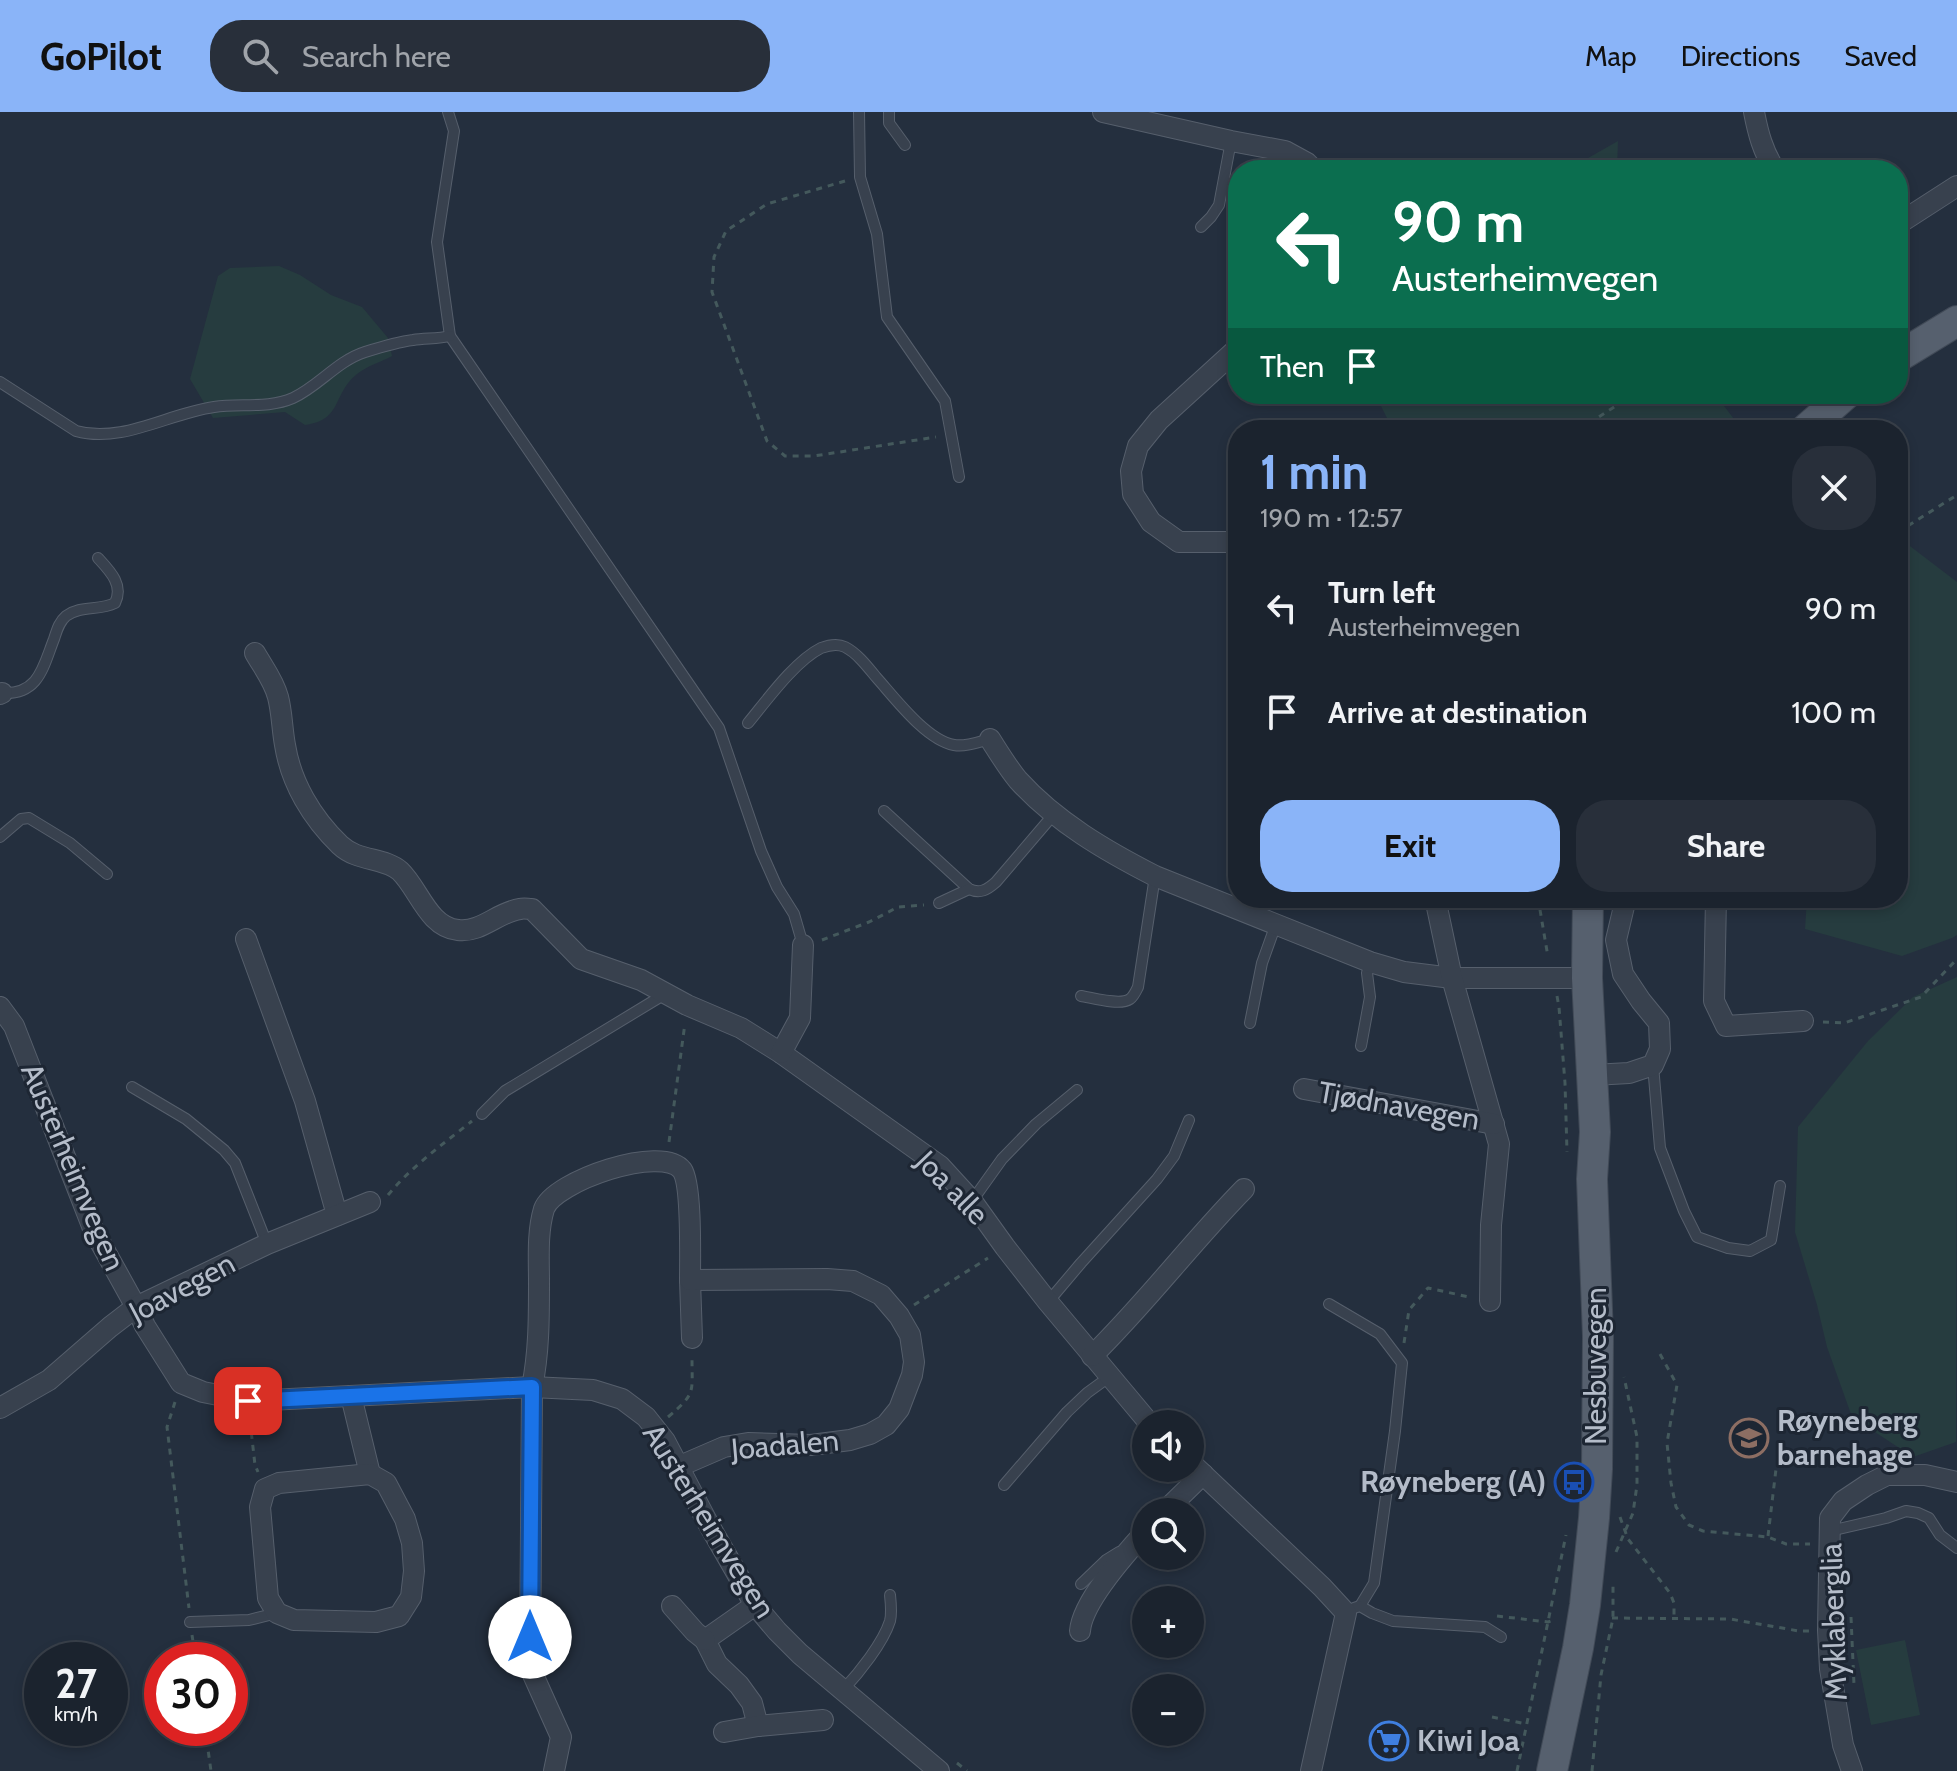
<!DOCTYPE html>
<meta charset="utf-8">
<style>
body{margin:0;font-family:Cabin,sans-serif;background:#282f3a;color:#f1f3f6;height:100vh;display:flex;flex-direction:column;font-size:30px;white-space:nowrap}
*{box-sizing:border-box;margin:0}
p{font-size:26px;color:#a0a4aa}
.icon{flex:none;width:44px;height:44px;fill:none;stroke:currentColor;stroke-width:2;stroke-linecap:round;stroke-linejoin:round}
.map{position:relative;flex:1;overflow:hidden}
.panel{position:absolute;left:1228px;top:308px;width:680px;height:488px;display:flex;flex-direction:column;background:#1b232e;border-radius:32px;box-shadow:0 4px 12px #0003,0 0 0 2px #39404a}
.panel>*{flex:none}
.banner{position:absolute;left:1228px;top:48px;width:680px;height:244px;border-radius:32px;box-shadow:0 4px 12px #0003,0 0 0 2px #39404a;background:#0b6e4f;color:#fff;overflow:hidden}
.buttons{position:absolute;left:1132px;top:1298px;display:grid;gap:16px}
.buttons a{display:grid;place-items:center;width:72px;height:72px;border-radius:50%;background:#1b232e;box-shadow:0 4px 12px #0003,0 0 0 2px #39404a;font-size:40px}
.speed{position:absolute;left:24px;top:1530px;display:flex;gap:16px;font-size:40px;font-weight:700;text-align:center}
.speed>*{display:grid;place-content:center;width:104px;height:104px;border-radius:50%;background:#1b232e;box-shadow:0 4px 12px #0003,0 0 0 2px #39404a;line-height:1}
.speed small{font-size:20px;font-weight:400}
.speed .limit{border:12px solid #d22;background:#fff;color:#111}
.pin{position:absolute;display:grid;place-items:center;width:68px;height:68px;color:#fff;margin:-34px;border-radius:16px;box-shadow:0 4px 12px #0006}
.me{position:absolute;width:88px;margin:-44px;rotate:0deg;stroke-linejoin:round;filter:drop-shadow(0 0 6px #0008)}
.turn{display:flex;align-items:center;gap:28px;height:168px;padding:0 32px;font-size:36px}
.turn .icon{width:104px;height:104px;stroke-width:2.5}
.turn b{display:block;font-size:56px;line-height:68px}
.then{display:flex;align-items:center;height:76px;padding:0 32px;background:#0003;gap:16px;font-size:30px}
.round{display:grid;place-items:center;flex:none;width:84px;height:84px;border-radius:32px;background:#282f3a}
.headline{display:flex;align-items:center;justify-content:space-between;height:136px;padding:0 32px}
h1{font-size:48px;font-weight:800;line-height:60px;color:#8ab4f8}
.primary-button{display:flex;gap:16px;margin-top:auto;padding:16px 32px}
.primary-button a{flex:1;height:92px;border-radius:32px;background:#8ab4f8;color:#111;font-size:32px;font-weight:800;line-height:92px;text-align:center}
.primary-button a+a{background:#282f3a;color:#f1f3f6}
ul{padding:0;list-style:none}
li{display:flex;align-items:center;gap:24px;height:104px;padding:0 32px}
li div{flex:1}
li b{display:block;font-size:30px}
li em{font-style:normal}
header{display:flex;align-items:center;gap:48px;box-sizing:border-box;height:112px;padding:0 40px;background:#8ab4f8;color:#111}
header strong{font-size:38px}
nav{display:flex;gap:44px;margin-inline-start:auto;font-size:28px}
.search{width:560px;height:72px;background:#282f3a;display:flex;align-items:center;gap:20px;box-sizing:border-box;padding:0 28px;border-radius:32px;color:#a0a4aa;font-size:30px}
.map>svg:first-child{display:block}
.green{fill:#263c3f}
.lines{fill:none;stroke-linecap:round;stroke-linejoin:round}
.service-casing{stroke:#565f6c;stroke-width:12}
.minor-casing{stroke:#565f6c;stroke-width:22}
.primary-casing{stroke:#414a57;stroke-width:32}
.path{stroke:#44595c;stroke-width:3;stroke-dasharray:6 6;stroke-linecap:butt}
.service{stroke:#38414e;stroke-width:10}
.minor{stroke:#38414e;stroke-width:20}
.primary{stroke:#56606e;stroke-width:30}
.route-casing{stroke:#114b97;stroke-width:20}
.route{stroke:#1a73e8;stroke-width:14}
.labels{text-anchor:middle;stroke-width:6;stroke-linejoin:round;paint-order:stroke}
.street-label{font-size:30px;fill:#b4bcc9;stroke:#1d2633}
.poi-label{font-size:30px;font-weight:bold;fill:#b4bcc9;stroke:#1d2633;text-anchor:start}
</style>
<header>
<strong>GoPilot</strong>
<div class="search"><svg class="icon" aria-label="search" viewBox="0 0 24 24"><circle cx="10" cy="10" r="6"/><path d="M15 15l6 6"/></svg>Search here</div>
<nav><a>Map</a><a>Directions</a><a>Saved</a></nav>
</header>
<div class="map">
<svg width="1957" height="1659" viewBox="0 0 1957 1659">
<rect width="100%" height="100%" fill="#242f3e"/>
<g class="green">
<path d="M 1618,29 L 1617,58 L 1567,58 Z"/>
<path d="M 279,154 L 300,163 L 331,183 L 362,195 L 388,226 L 392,244 C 381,250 367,254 357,262 C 332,282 343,308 305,313 L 285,300 L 213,306 L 190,267 L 218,164 L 230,156 Z"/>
<path d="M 1384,282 L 1715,282 L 1740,315 L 1739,318 L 1393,318 L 1380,292 Z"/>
<path d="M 1898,425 L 1957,470 L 1957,823 L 1952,826 L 1902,844 L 1805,817 L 1807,786 L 1898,786 Z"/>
<path d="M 1957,865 L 1956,1330 L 1913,1345 L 1852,1305 L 1827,1235 L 1817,1193 L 1795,1120 L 1798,1015 L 1868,929 L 1913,885 Z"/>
<path d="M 1905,1528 L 1920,1603 L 1871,1613 L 1856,1538 Z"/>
</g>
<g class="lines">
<defs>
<g id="service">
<path d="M 448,0 L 454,19 L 437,130 L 450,224 L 719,616 L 761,739 L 777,775 L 794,802 L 803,833"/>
<path d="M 859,0 L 860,65 L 877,122 L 887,205 L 945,289 L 959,365"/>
<path d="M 889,0 L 889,11 L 905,33"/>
<path d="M 1201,115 L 1211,105 L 1219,93 L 1231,29"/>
<path d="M 0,270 L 76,319 C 122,332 169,301 214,295 C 240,291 268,297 293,286 C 319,274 337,249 365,240 C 381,235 397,230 413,228 C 425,226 438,227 450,224"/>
<path d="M 0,578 L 2,581 C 39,583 43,555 54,527 C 57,518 59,510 66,504 C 81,493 99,499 115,491 C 124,473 110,459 98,446"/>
<path d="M 748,611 C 767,588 795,549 821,536 C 829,533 837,531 845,535 C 857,541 867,554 876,565 C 894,585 926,628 954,633 C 966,635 978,630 990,627"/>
<path d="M 884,699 L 969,777 C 980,782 987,778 996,770 L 1054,702"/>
<path d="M 0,725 L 21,707 L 29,706 L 70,731 L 107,762"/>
<path d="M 939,791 L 969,777"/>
<path d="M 1081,884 C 1093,886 1120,894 1130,887 C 1134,884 1136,879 1138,875 L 1155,764"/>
<path d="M 1250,911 L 1262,851 L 1276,812"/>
<path d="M 1361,934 L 1370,885 L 1367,861 L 1370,850"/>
<path d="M 1653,953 L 1660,1036 L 1684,1099 L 1697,1125 L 1728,1136 L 1750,1139 L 1771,1128 L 1780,1074"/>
<path d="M 132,975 L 186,1007 L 224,1038 L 235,1051 L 267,1132"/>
<path d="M 482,1002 L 505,979 L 665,882"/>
<path d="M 972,1089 L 1002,1047 L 1036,1012 L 1077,978"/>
<path d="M 1048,1190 L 1081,1151 L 1157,1067 L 1174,1044 L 1189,1008"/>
<path d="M 1329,1192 L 1380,1222 L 1402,1251 L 1395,1319 L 1374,1471 L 1360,1494"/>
<path d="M 1004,1373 L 1067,1300 L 1087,1281 L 1109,1265"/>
<path d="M 1830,1419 L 1886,1406 L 1906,1399 L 1918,1401 L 1929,1406 L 1940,1423 L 1957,1436"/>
<path d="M 1081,1472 L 1106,1448 L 1119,1440"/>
<path d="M 1354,1496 L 1360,1494 L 1372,1501 L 1393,1509 L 1485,1515 L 1501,1525"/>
<path d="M 190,1510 L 249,1508 L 277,1501"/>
<path d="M 843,1578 C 859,1561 883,1531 890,1509 C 892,1501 891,1492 890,1483"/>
</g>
<g id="minor">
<path d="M 1103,0 L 1231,29 L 1285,39 L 1307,51 L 1314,58"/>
<path d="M 1754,0 C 1758,21 1763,40 1775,58"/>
<path d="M 1898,112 L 1957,74"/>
<path d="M 1238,236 L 1159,308 L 1138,334 L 1131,359 L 1133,382 L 1151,410 L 1179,430 L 1238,430"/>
<path d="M 255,541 C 263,555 274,569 278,585 C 282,600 282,617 285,633 C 291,671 312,706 340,733 C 358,750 384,745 400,759 C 419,777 428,815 458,818 C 481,821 498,800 520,797 C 524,796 528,797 532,797 L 581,847 L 641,868 L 687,893 L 741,916 L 781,941 L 940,1054 L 972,1089 L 1005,1135 L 1048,1190 L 1150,1312"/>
<path d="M 0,582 L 2,581"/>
<path d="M 990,627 C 999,641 1008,656 1018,668 C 1056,710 1106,739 1155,764 L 1370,850 L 1404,860 L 1452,866 L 1587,866"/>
<path d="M 1435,786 L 1452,866 L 1499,1032 L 1491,1113 L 1490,1189"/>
<path d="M 1716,786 L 1714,889 L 1726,914 L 1803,909"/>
<path d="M 246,827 L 305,989 L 337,1103"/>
<path d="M 0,895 L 14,914 L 94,1119 L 136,1195 L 145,1214 L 181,1271 L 203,1280 L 248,1289 L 532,1275 L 593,1278 L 622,1287 L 646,1305 L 665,1329 L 709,1413 L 755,1493 L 777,1519 L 800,1542 L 939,1659"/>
<path d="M 781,941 L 800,906 L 803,833"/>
<path d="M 1593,963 L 1629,961 L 1653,953 L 1660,937 L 1659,911 L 1641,889 L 1623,862 L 1616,828 L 1626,786"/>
<path d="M 1304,977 L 1494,1012"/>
<path d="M 690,1168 L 692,1226"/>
<path d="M 1092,1244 C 1146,1191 1191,1131 1244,1077"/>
<path d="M 351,1284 L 370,1362"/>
<path d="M 0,1296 L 49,1268 L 110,1215 L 136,1195 L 267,1132 L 370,1090"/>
<path d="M 1190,1350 L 1322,1475 L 1346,1501 L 1311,1659"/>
<path d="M 370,1362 L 386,1371 L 405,1407 L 412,1431 L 414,1459 L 411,1485 L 399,1504 L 376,1510 L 294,1508 L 277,1501 L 268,1486 L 260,1395 L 265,1377 L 279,1371 Z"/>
<path d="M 1164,1400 L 1203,1362"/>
<path d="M 755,1493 L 705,1528 L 717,1552 L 739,1573 L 752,1591 L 758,1614"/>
<path d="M 672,1494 L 695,1520 L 705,1528"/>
<path d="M 1080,1519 C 1082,1490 1126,1441 1146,1419"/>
<path d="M 724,1620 L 758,1614 L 823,1608"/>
<path d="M 554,1659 L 561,1625 L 530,1556 L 532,1275 C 539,1241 539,1206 539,1171 C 539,1147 537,1120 544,1097 C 554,1069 662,1032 682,1058 C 692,1072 690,1148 690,1168 L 827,1167 L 853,1169 L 881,1183 L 899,1204 L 910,1223 L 914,1250 L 912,1263 L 899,1297 L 886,1313 L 870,1322 L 850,1328 L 811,1333 L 748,1331 L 724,1335 L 680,1354"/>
<path d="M 1852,1659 L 1843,1633 L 1830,1557 L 1828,1518 L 1830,1406 L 1843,1389 L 1867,1373 L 1887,1363 L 1925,1363 L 1957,1370"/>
</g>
<g id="primary">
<path d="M 1898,245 L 1957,209"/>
<path d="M 1805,318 L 1846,282"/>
<path d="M 1552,1659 L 1578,1536 L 1585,1493 L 1594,1406 L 1597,1357 L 1598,1224 L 1592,1067 L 1595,1020 L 1587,866 L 1588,786"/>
</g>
</defs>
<use href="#service" class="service-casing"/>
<use href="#minor" class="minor-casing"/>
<use href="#primary" class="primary-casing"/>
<g class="path">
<path d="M 845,69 L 767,92 L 726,119 L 714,145 L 712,180 L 767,329 L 785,344 L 814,344 L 936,325"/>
<path d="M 1579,318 L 1634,282"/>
<path d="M 1898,420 L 1957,383"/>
<path d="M 1538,786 L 1548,845"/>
<path d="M 822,828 L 869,810 L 898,795 L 924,793"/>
<path d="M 1557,884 L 1559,895 L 1565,971 L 1567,1040"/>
<path d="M 1823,910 L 1844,911 L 1921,885 L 1957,847"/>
<path d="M 669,1030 L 685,911"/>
<path d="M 388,1083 C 412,1054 442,1033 472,1009"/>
<path d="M 914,1193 L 988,1146"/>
<path d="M 1404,1231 L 1409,1198 L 1428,1176 L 1469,1185"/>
<path d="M 1660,1242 L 1677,1273 L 1667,1331 L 1671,1371 L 1676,1395 L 1689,1413 L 1703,1419 L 1768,1425 L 1786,1432 L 1810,1432"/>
<path d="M 175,1290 L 167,1315 L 189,1496"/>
<path d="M 668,1305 C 696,1281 692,1282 692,1246"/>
<path d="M 250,1309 L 255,1353 L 258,1360"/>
<path d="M 1620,1405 L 1628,1427 L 1670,1481 L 1674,1491 L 1674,1504"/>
<path d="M 1768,1424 L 1776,1357 L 1791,1338"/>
<path d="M 1616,1440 L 1633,1401 L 1637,1373 L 1637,1325 L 1624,1265"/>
<path d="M 1497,1504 L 1548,1510 L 1556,1507"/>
<path d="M 1851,1505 L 1854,1573"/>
<path d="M 1612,1506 L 1730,1507 L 1799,1519 L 1811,1519"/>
<path d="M 192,1523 L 196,1548"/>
<path d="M 1492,1605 L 1526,1612"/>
<path d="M 205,1616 L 211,1659"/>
<path d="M 957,1651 L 967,1659"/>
<path d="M 1517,1659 L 1566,1423"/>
<path d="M 1592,1659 L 1601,1563 L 1613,1506 L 1613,1471"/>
</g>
<use href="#service" class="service"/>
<use href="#minor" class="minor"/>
<use href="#primary" class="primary"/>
</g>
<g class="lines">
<defs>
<path id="route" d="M 248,1289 L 532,1275 L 530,1525"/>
</defs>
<use href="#route" class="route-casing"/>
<use href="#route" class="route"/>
</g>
<defs>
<symbol id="school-ring" viewBox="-11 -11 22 22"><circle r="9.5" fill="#1d2633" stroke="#8d6e63" stroke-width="1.5"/><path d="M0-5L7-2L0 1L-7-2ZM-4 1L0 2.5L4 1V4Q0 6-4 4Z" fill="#8d6e63"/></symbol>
<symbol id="bus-ring" viewBox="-11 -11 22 22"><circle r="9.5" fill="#1d2633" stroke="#1a4fb4" stroke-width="1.5"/><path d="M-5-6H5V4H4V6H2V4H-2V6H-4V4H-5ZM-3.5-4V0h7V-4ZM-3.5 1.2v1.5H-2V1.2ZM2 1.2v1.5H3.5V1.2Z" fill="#1a4fb4"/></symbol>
<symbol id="supermarket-ring" viewBox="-11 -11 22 22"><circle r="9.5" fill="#1d2633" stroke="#3f7fe0" stroke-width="1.5"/><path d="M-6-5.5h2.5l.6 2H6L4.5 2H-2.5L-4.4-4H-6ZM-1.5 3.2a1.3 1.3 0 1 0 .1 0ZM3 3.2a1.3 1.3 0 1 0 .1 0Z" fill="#3f7fe0"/></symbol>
</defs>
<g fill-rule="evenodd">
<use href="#school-ring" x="1727" y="1304" width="44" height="44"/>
<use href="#bus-ring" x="1552" y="1348" width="44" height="44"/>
<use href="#supermarket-ring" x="1367" y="1607" width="44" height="44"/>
</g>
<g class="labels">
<g class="street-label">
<text transform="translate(1399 994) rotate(10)" y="10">Tjødnavegen</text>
<text transform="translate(73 1055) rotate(67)" y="10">Austerheimvegen</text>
<text transform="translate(952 1076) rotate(46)" y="10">Joa alle</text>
<text transform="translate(182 1176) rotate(-28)" y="10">Joavegen</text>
<text transform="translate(1596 1254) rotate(-90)" y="10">Nesbuvegen</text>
<text transform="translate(785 1333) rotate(-5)" y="10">Joadalen</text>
<text transform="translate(709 1409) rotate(58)" y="10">Austerheimvegen</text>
<text transform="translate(1834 1510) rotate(-92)" y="10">Myklaberglia</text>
</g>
<g class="poi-label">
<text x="1777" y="1319">Røyneberg<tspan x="1777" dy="34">barnehage</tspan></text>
<text x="1546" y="1380" text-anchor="end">Røyneberg (A)</text>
<text x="1417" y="1639">Kiwi Joa</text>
</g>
</g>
</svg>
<div class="buttons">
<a><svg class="icon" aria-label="sound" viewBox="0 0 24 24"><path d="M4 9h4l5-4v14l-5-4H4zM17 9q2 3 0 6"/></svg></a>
<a><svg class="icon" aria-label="search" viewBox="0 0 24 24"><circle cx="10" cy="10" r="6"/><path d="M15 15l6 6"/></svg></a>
<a>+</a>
<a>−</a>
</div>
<div class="speed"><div>27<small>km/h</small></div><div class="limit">30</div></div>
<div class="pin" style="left:248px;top:1289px;background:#d93025"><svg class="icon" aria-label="arrive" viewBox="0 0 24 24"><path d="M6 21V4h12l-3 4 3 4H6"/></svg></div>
<svg class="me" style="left:530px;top:1525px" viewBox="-20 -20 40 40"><circle r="19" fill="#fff"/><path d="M0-13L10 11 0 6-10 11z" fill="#1a73e8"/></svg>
<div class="banner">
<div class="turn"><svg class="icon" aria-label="left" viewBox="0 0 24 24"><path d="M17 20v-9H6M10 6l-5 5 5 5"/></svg><div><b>90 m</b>Austerheimvegen</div></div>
<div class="then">Then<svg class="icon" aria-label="arrive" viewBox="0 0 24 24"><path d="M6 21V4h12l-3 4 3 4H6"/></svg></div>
</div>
<section class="panel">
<div class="headline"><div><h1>1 min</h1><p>190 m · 12:57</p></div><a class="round"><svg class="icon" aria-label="close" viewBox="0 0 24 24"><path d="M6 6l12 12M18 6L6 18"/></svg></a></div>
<ul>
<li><svg class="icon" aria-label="left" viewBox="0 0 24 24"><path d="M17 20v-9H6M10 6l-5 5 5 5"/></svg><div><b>Turn left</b><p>Austerheimvegen</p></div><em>90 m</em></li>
<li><svg class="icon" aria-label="arrive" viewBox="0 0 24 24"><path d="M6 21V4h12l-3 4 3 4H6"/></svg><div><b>Arrive at destination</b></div><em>100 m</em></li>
</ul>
<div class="primary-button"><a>Exit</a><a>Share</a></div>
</section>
</div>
